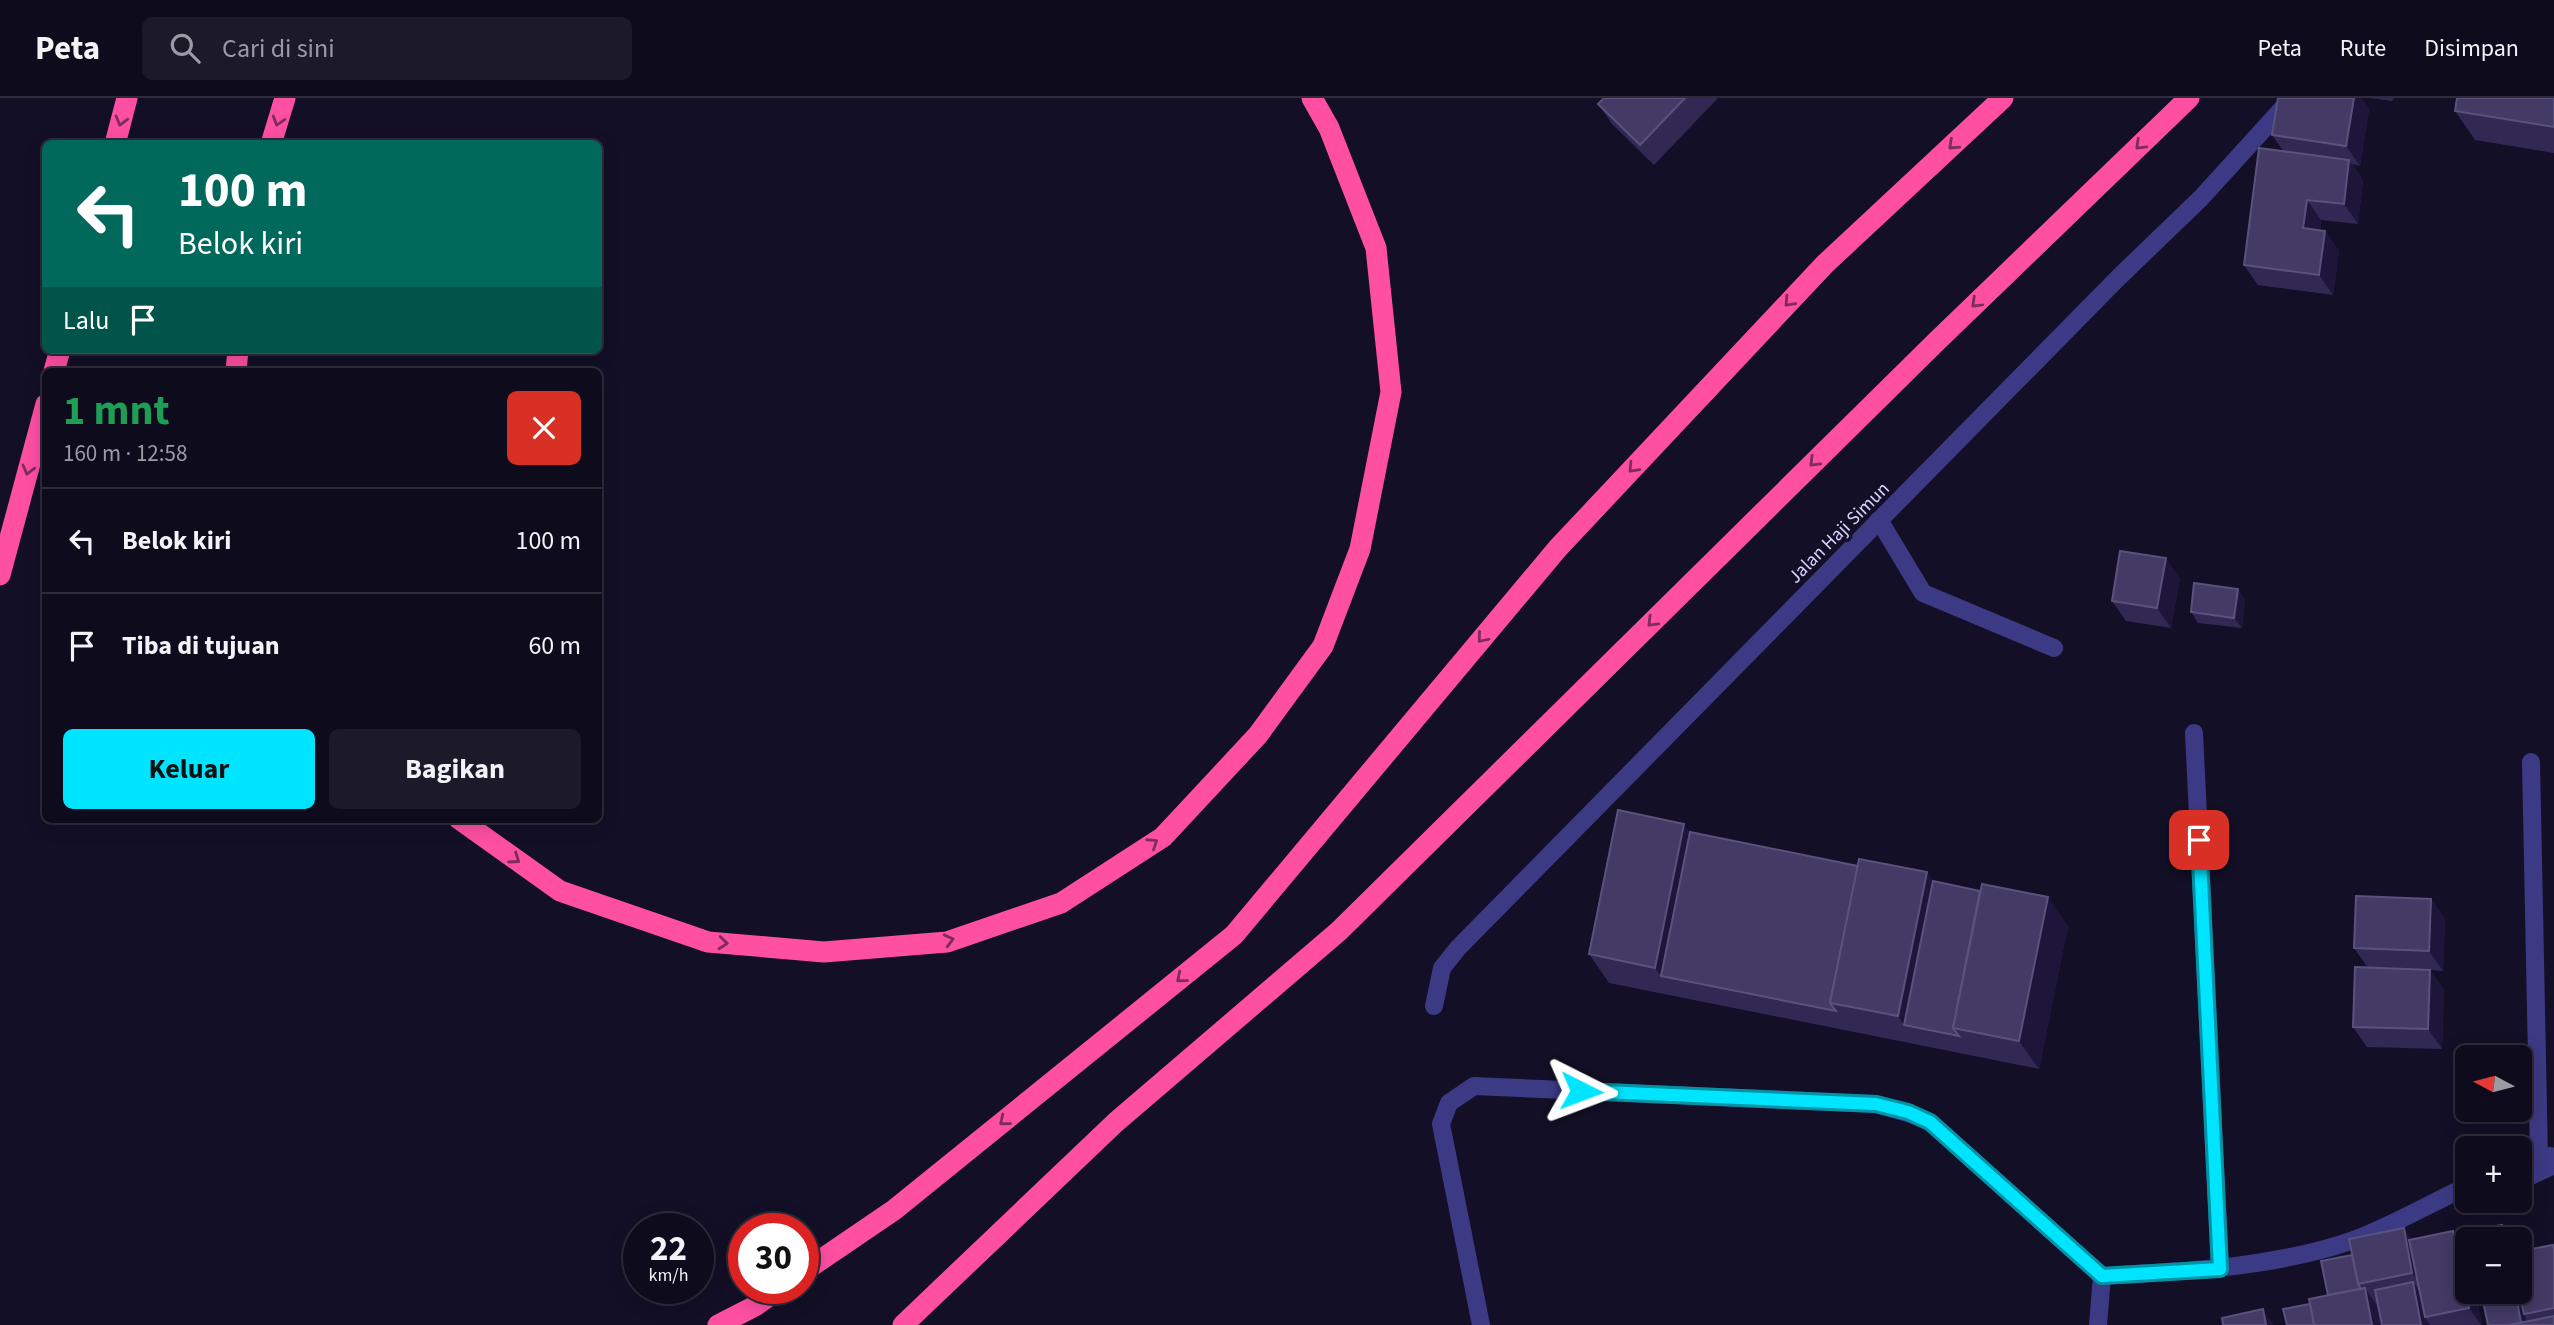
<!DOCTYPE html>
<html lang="id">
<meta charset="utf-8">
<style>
body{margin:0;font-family:"Source Sans 3",sans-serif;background:#1c1929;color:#f1f3f6;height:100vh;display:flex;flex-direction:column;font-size:26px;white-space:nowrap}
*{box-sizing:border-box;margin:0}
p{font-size:23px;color:#9b9ba3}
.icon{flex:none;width:38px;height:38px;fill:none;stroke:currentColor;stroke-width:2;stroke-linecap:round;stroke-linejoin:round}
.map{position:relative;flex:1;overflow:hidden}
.panel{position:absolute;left:42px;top:270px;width:560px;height:455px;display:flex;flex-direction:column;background:#0e0b1c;border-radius:10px;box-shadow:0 4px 18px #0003,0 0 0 2px #2e2b3b}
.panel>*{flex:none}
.guide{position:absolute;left:42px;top:42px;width:560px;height:214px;border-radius:10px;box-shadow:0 4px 18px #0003,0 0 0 2px #2e2b3b;background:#00695c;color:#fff;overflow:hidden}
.needle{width:46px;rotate:277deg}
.buttons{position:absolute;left:2455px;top:947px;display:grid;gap:14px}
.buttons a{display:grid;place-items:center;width:77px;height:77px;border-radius:10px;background:#0e0b1c;box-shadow:0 4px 18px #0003,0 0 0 2px #2e2b3b;font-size:35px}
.speed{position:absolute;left:623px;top:1115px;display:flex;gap:14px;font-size:35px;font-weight:700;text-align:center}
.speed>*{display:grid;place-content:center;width:91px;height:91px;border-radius:50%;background:#0e0b1c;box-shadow:0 4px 18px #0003,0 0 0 2px #2e2b3b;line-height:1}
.speed small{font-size:18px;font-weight:400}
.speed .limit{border:10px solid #d22;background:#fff;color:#111}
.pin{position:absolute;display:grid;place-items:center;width:60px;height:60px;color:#fff;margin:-30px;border-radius:14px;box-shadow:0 4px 10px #0006}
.me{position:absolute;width:77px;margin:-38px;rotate:93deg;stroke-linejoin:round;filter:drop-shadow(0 0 5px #0008)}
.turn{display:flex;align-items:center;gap:24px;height:147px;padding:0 21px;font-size:32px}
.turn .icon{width:91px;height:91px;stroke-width:2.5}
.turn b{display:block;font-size:49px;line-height:60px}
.then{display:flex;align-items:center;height:66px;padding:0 21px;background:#0003;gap:14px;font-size:26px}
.round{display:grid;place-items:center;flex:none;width:74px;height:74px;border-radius:10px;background:#1c1929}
.head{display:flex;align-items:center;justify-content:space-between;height:119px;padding:0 21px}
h1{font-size:42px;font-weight:700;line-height:52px;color:#1e9e55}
.button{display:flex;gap:14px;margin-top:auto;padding:14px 21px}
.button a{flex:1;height:80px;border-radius:10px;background:#00e5ff;color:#111;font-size:28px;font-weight:700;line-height:80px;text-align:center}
.button a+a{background:#1c1929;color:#f1f3f6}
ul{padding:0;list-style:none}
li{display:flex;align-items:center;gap:21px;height:105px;padding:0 21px;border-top:2px solid #2e2b3b}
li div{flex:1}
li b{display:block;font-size:26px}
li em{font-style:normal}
header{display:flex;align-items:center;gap:42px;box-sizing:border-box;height:98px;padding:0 35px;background:#0e0b1c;border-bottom:2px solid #2e2b3b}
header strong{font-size:33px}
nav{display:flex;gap:38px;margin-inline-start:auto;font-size:24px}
.search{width:490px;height:63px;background:#1c1929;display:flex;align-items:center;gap:18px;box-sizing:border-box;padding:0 24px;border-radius:10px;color:#9b9ba3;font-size:26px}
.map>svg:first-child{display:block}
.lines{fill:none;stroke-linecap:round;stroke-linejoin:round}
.minor{stroke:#3d3a85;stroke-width:18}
.highway{stroke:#ff4fa3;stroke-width:21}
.wall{fill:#312854}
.shaded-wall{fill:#1d163a}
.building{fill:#433a66;stroke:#5a527e;stroke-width:2}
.oneway{stroke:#7d2c5e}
.route-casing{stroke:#0095a6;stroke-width:18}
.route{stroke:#00e5ff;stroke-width:12}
.labels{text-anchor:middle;stroke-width:7;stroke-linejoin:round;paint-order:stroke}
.street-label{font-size:19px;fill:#d9d4ff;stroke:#130f26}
</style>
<header>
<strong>Peta</strong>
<div class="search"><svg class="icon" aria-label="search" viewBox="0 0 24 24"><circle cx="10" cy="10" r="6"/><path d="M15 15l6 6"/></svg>Cari di sini</div>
<nav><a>Peta</a><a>Rute</a><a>Disimpan</a></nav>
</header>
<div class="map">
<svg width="2554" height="1227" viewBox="0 0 2554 1227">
<rect width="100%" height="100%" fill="#130f26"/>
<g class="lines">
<g class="minor">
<path d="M 1879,422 L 1923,495 L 2054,550"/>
<path d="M 2194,635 L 2220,1171"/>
<path d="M 2531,664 L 2539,1060"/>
<path d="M 1434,908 L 1442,870 L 1458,850 L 2118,180 L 2201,100 L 2292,0"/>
<path d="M 2520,1067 L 2551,1058"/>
<path d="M 2520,1083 L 2554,1067"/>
<path d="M 1481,1227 L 1441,1026 L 1449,1005 L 1474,988 L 1876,1006 L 1908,1015 L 1930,1024 L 2102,1178 C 2186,1173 2271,1170 2351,1143 C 2388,1130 2431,1105 2468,1088"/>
<path d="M 2098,1227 L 2102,1178"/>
</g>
<g class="highway">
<path d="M 115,46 L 127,0"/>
<path d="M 271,46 L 285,0"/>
<path d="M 54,273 L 60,252"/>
<path d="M 236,273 L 238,252"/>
<path d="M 0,477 L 46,306"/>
<path d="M 459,721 L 560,793 L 708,844 L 824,854 L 947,844 L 1061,805 L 1163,739 L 1258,637 L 1323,548 L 1360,451 L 1391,294 L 1376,150 L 1329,30 L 1312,0"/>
<path d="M 803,1174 L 894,1112 L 1234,837 L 1558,450 L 1825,166 L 2003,0"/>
<path d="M 718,1227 L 755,1208 L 780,1190"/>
<path d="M 903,1227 L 1116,1024 L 1339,833 L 1938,242 L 2189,0"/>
</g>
</g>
<g class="wall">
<path d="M 1604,0 L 1718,0 L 1654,67 L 1612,26 L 1598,6 Z"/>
<path d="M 2354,0 L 2361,0 L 2369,11 L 2360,68 L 2352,66 L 2363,82 L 2358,126 L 2321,122 L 2320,132 L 2325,133 L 2339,153 L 2333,197 L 2258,187 L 2244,167 L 2284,54 L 2272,37 Z"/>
<path d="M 2370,0 L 2394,0 L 2392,3 Z"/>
<path d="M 2554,0 L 2554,55 L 2475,42 L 2455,13 Z"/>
<path d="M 2180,480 L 2171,530 L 2126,523 L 2112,503 Z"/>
<path d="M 2245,501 L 2242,530 L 2198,525 L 2191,514 Z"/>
<path d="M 1690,734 L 1933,783 L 2068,828 L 2039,971 L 1609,885 L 1589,856 Z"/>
<path d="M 2431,801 L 2445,821 L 2443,873 L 2430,872 L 2444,892 L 2442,951 L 2367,949 L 2353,929 L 2368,870 L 2354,850 Z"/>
<path d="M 2404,1130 L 2412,1142 L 2467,1153 L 2482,1227 L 2287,1227 L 2310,1206 L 2328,1197 L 2352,1157 Z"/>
<path d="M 2553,1147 L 2554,1148 L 2554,1227 L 2488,1227 L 2488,1202 L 2482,1194 L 2520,1194 Z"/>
</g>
<g class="shaded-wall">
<path d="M 2354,0 L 2361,0 L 2369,11 L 2360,68 L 2346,48 Z"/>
<path d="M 2349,62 L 2363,82 L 2358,126 L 2344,106 Z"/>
<path d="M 2307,102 L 2321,122 L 2317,150 L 2303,130 Z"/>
<path d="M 2325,133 L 2339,153 L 2333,197 L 2319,177 Z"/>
<path d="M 2166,460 L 2180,480 L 2171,530 L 2157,510 Z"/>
<path d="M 2238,491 L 2245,501 L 2242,530 L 2234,520 Z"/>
<path d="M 1684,726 L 1704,754 L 1661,878 L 1655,870 Z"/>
<path d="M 1927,774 L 1947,803 L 1904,927 L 1898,918 Z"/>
<path d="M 2048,799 L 2068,828 L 2039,971 L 2019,943 Z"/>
<path d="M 2431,801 L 2445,821 L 2443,873 L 2429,853 Z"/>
<path d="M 2430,872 L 2444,892 L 2442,951 L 2428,931 Z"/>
<path d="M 2502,1127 L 2510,1137 L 2510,1141 L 2505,1141 Z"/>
<path d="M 2404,1130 L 2418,1150 L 2426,1195 L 2412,1175 Z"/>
<path d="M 2453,1133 L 2467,1153 L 2468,1194 L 2475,1194 L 2482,1227 L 2481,1227 L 2469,1210 Z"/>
<path d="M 2413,1184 L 2427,1204 L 2425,1219 L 2430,1227 L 2421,1227 Z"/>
<path d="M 2365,1190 L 2379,1210 L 2382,1227 L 2372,1227 Z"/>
<path d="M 2516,1197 L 2523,1207 L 2527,1227 L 2522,1227 Z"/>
<path d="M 2263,1211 L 2274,1227 L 2266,1227 Z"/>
</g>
<g class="building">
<path d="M 1604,0 L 1685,0 L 1640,47 L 1598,6 Z"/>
<path d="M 2278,0 L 2354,0 L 2346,48 L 2272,37 Z"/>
<path d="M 2457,0 L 2554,0 L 2554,29 L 2455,13 Z"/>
<path d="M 2259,50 L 2349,62 L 2344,106 L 2307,102 L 2303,130 L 2325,133 L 2319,177 L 2244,167 Z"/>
<path d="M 2120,453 L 2166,460 L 2157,510 L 2112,503 Z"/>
<path d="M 2194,485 L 2238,491 L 2234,520 L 2191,514 Z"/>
<path d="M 1618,712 L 1684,726 L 1655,870 L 1589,856 Z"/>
<path d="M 1690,734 L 1858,768 L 1830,905 L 1836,913 L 1661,878 Z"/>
<path d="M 1859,761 L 1927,774 L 1898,918 L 1830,905 Z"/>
<path d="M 1933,783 L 1980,793 L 1953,930 L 1959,938 L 1904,927 Z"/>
<path d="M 1982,786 L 2048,799 L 2019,943 L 1953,930 Z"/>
<path d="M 2356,798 L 2431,801 L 2429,853 L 2354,850 Z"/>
<path d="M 2355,869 L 2430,872 L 2428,931 L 2353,929 Z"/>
<path d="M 2502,1127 L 2505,1141 L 2472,1141 L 2470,1133 Z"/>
<path d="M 2404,1130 L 2412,1175 L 2358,1186 L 2349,1141 Z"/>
<path d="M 2453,1133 L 2469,1210 L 2425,1219 L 2409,1142 Z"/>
<path d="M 2553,1147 L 2554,1153 L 2554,1210 L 2524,1216 L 2519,1194 L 2520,1153 Z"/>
<path d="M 2352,1157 L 2358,1186 L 2361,1191 L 2328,1197 L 2321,1163 Z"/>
<path d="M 2413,1184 L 2421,1227 L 2382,1227 L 2375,1192 Z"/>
<path d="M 2365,1190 L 2372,1227 L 2314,1227 L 2309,1201 Z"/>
<path d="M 2516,1197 L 2521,1225 L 2509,1227 L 2488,1227 L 2483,1203 Z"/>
<path d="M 2310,1206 L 2314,1227 L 2287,1227 L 2283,1211 Z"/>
<path d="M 2263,1211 L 2266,1227 L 2223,1227 L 2222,1220 Z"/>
<path d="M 2554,1218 L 2554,1227 L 2509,1227 Z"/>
</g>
<defs><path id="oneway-chevron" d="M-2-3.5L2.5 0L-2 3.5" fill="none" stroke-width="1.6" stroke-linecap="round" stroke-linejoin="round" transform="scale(1.75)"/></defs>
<g class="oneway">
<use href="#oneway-chevron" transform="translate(121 23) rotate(105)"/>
<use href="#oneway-chevron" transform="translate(278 23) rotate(107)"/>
<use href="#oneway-chevron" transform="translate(1953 47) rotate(137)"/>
<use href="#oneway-chevron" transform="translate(2140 47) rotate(136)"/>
<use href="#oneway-chevron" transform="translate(1789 204) rotate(133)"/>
<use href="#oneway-chevron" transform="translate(1976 205) rotate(136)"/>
<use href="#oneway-chevron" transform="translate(1814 364) rotate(135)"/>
<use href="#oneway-chevron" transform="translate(1633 370) rotate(133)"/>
<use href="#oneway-chevron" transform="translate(28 372) rotate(105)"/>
<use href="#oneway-chevron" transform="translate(1652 524) rotate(135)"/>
<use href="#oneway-chevron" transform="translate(1482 540) rotate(130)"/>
<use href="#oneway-chevron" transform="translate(1153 745) rotate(-33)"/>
<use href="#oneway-chevron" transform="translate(515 761) rotate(35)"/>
<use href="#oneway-chevron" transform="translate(949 842) rotate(-14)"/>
<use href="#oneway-chevron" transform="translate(723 845) rotate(5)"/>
<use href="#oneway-chevron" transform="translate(1181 880) rotate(141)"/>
<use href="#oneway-chevron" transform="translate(1004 1023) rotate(141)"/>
</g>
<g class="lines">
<defs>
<path id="route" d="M 1581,993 L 1876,1006 L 1908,1014 L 1930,1024 L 2102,1178 L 2220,1171 L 2199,742"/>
</defs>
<use href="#route" class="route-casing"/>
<use href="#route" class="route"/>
</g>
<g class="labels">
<g class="street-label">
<text transform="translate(1838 434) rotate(-45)" y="7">Jalan Haji Simun</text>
</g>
</g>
</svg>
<div class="buttons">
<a><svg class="needle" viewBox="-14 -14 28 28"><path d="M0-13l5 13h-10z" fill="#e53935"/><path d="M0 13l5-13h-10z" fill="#9b9ba3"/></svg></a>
<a>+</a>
<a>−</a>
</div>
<div class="speed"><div>22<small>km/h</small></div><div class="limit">30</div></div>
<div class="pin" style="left:2199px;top:742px;background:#d93025"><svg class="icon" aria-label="arrive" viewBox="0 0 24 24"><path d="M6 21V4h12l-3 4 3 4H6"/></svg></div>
<svg class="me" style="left:1581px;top:993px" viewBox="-20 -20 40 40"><path d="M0-17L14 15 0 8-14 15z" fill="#00e5ff" stroke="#fff" stroke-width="4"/></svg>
<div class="guide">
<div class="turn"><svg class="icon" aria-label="left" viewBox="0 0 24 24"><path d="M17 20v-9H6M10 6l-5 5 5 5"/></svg><div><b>100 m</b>Belok kiri</div></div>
<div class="then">Lalu<svg class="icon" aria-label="arrive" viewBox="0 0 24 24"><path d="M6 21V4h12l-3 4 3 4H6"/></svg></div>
</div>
<section class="panel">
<div class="head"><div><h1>1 mnt</h1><p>160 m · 12:58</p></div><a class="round" style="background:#d93025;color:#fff"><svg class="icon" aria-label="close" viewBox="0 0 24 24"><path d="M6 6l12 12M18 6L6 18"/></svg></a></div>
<ul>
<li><svg class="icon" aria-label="left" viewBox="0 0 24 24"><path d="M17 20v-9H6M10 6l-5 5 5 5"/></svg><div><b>Belok kiri</b></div><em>100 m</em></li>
<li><svg class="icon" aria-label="arrive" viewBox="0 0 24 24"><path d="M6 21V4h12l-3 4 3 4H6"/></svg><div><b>Tiba di tujuan</b></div><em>60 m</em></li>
</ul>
<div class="button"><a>Keluar</a><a>Bagikan</a></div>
</section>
</div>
